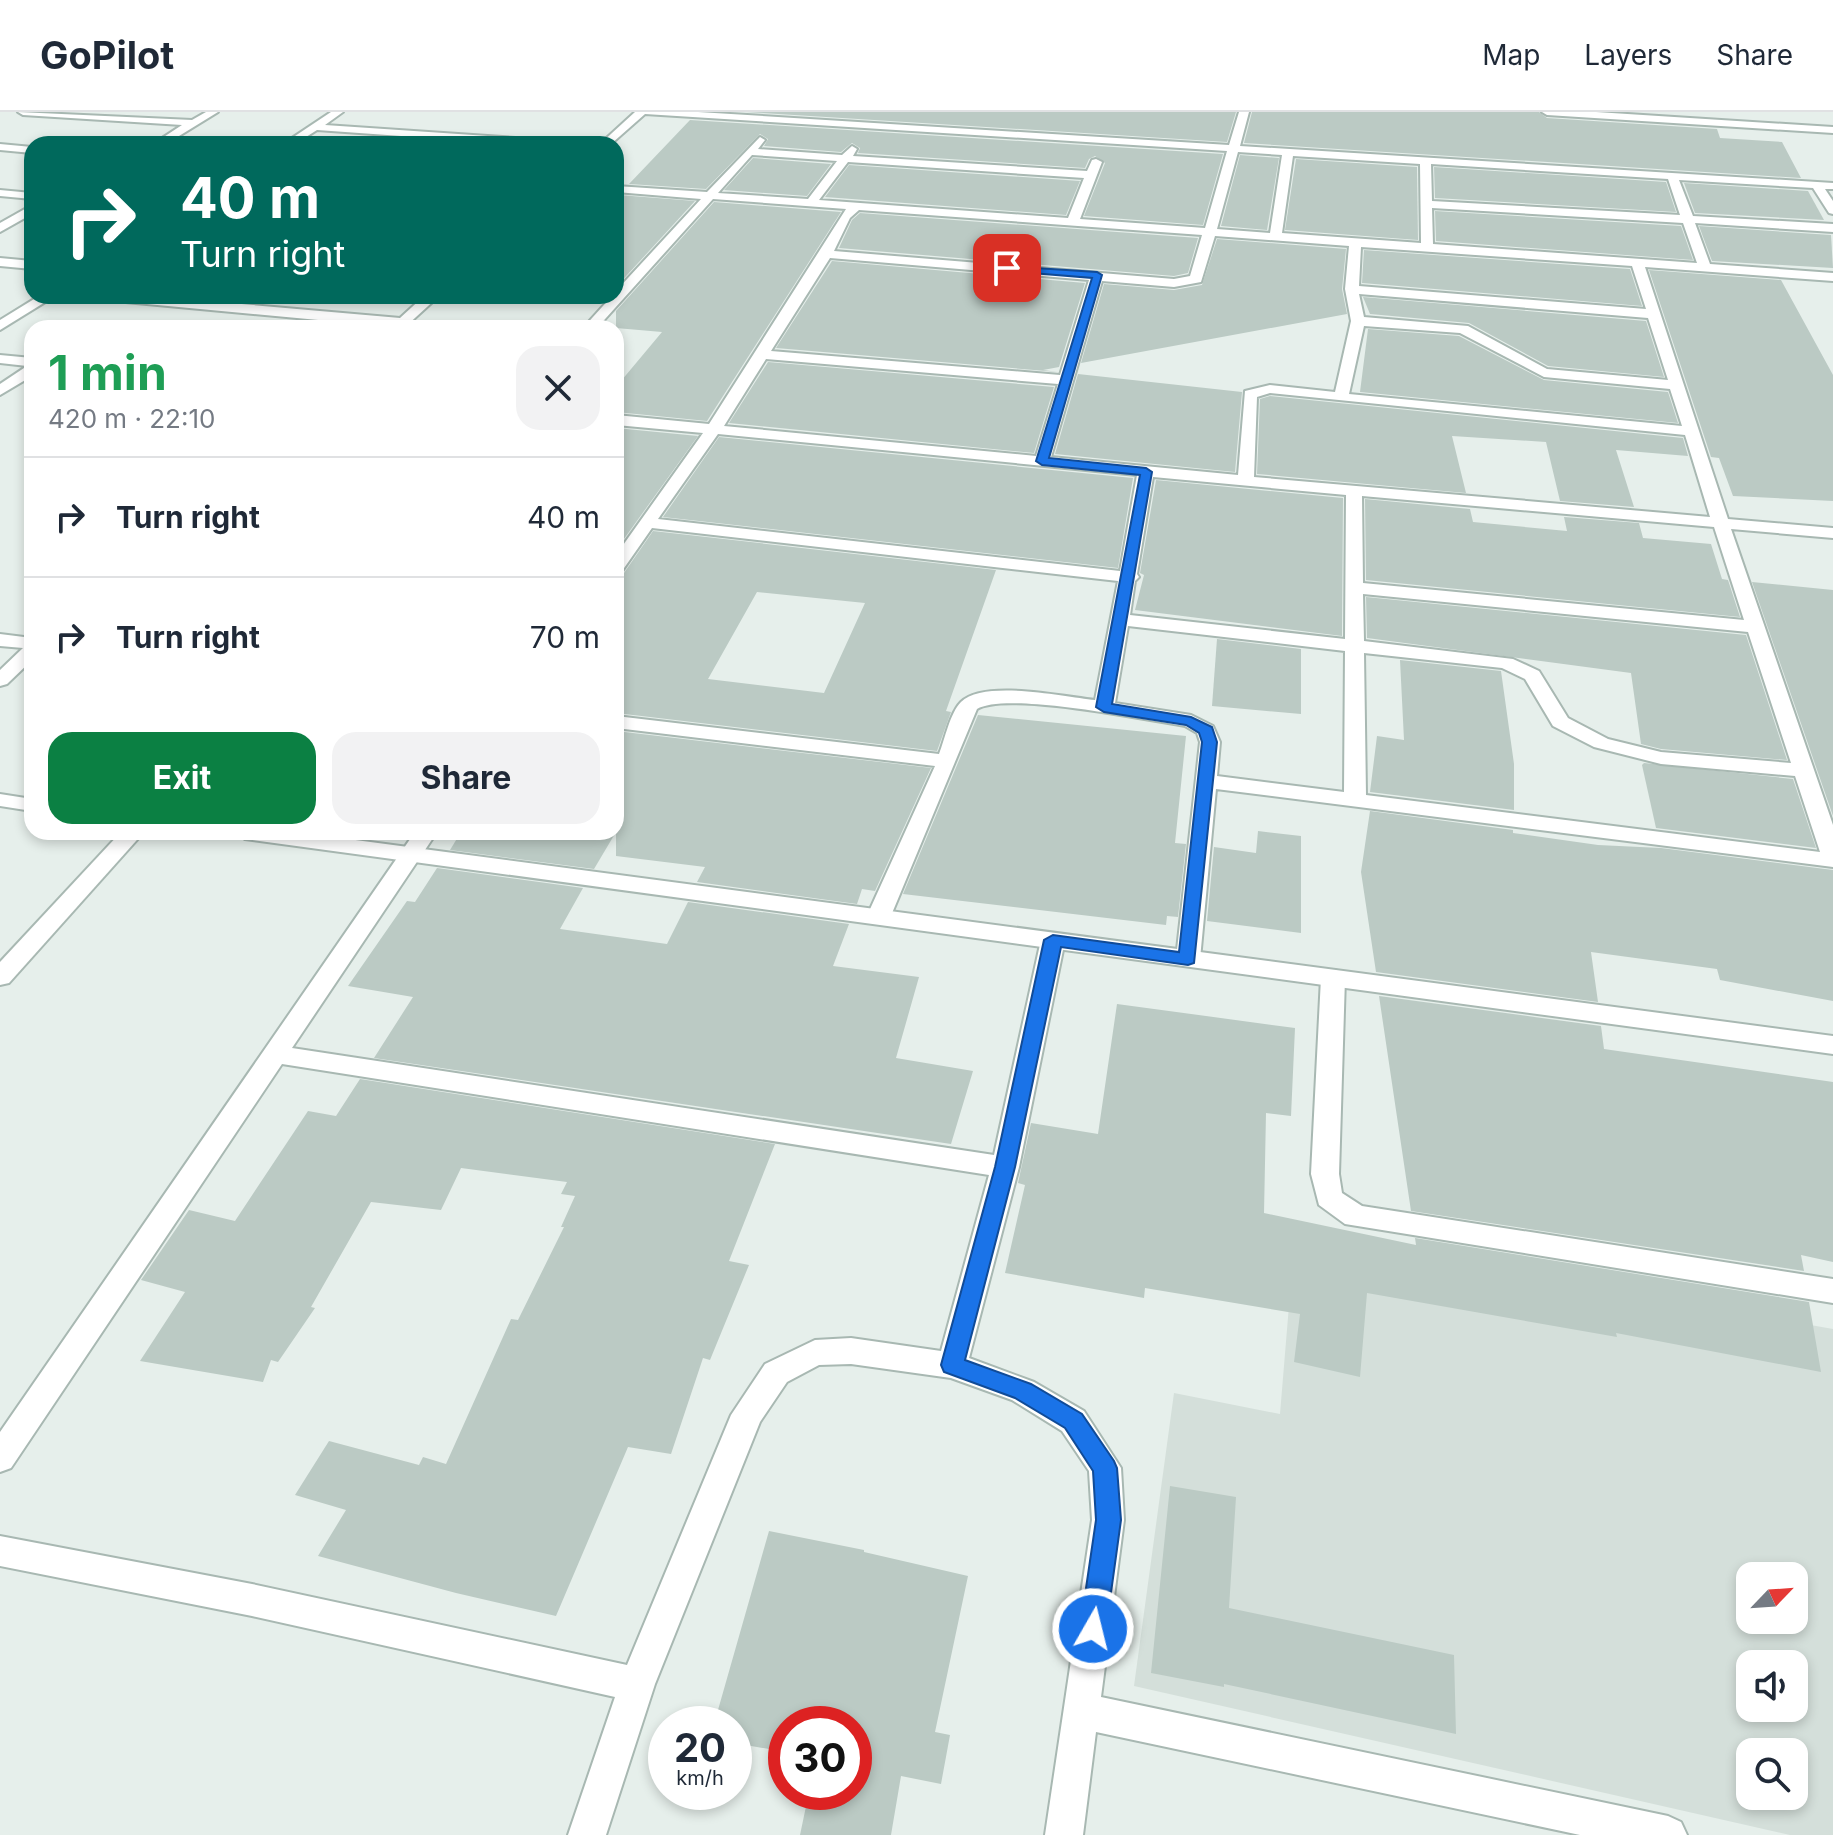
<!DOCTYPE html>
<meta charset="utf-8">
<style>
body{margin:0;font-family:Inter,sans-serif;background:#f2f2f3;color:#1f2937;height:100vh;display:flex;flex-direction:column;font-size:30px;white-space:nowrap}
*{box-sizing:border-box;margin:0}
p{font-size:26px;color:#747a83}
.icon{flex:none;width:44px;height:44px;fill:none;stroke:currentColor;stroke-width:2;stroke-linecap:round;stroke-linejoin:round}
.map{position:relative;flex:1;overflow:hidden}
.details{position:absolute;left:24px;top:208px;width:600px;height:520px;display:flex;flex-direction:column;background:#fff;border-radius:24px;box-shadow:0 4px 12px #0003}
.details>*{flex:none}
.banner{position:absolute;left:24px;top:24px;width:600px;height:168px;border-radius:24px;box-shadow:0 4px 12px #0003;background:#00695c;color:#fff;overflow:hidden}
.needle{width:52px;rotate:65deg}
.tools{position:absolute;left:1736px;top:1450px;display:grid;gap:16px}
.tools a{display:grid;place-items:center;width:72px;height:72px;border-radius:16px;background:#fff;box-shadow:0 4px 12px #0003;font-size:40px}
.speed{position:absolute;left:648px;top:1594px;display:flex;gap:16px;font-size:40px;font-weight:700;text-align:center}
.speed>*{display:grid;place-content:center;width:104px;height:104px;border-radius:50%;background:#fff;box-shadow:0 4px 12px #0003;line-height:1}
.speed small{font-size:20px;font-weight:400}
.speed .limit{border:12px solid #d22;background:#fff;color:#111}
.pin{position:absolute;display:grid;place-items:center;width:68px;height:68px;color:#fff;margin:-34px;border-radius:16px;box-shadow:0 4px 12px #0006}
.me{position:absolute;width:88px;margin:-44px;rotate:8deg;stroke-linejoin:round;filter:drop-shadow(0 0 6px #0008)}
.turn{display:flex;align-items:center;gap:28px;height:168px;padding:0 24px;font-size:36px}
.turn .icon{width:104px;height:104px;stroke-width:2.5}
.turn b{display:block;font-size:56px;line-height:68px}
.round{display:grid;place-items:center;flex:none;width:84px;height:84px;border-radius:24px;background:#f2f2f3}
.overview{display:flex;align-items:center;justify-content:space-between;height:136px;padding:0 24px}
h1{font-size:48px;font-weight:700;line-height:60px;color:#1e9e55}
.primary-button{display:flex;gap:16px;margin-top:auto;padding:16px 24px}
.primary-button a{flex:1;height:92px;border-radius:24px;background:#0b8043;color:#fff;font-size:32px;font-weight:700;line-height:92px;text-align:center}
.primary-button a+a{background:#f2f2f3;color:#1f2937}
ul{padding:0;list-style:none}
li{display:flex;align-items:center;gap:24px;height:120px;padding:0 24px;border-top:2px solid #e0e1e3}
li div{flex:1}
li b{display:block;font-size:30px}
li em{font-style:normal}
header{display:flex;align-items:center;gap:48px;box-sizing:border-box;height:112px;padding:0 40px;background:#fff;border-bottom:2px solid #e0e1e3}
header strong{font-size:38px}
nav{display:flex;gap:44px;margin-inline-start:auto;font-size:28px}
.map>svg:first-child{display:block}
.built{fill:#d4dfda;fill-rule:evenodd}
.building{fill:#bbcac4;fill-rule:evenodd}
.lines{fill:none;stroke-linecap:round;stroke-linejoin:round}
.minor-casing{stroke:#a8b8b2;stroke-width:4}
.tertiary-casing{stroke:#a8b8b2;stroke-width:4}
.minor{fill:#fff;fill-rule:evenodd}
.tertiary{fill:#fff;fill-rule:evenodd}
.route{fill:#1a73e8;stroke:#114b97;stroke-width:2}
</style>
<header>
<strong>GoPilot</strong>
<nav><a>Map</a><a>Layers</a><a>Share</a></nav>
</header>
<div class="map">
<svg width="1833" height="1723" viewBox="0 0 1833 1723">
<rect width="100%" height="100%" fill="#e6efeb"/>
<path class="built" d="M 1295,1121 L 1833,1217 L 1833,1723 L 1790,1723 L 1134,1574 L 1174,1281 L 1280,1302 ZM 1750,1464 L 1794,1464 L 1794,1508 L 1750,1508 ZM 1750,1552 L 1794,1552 L 1794,1596 L 1750,1596 ZM 1750,1640 L 1794,1640 L 1794,1684 L 1750,1684 Z"/>
<g class="building">
<path d="M 746,0 L 1236,0 L 1227,30 Z"/>
<path d="M 1252,0 L 1539,0 L 1547,6 L 1717,17 L 1720,26 L 1782,30 L 1801,66 L 1244,31 Z"/>
<path d="M 690,8 L 1223,42 L 1203,113 L 1084,104 L 1105,51 L 1095,44 L 1089,47 L 1085,56 L 858,41 L 860,36 L 852,31 L 841,40 L 764,34 L 768,27 L 760,22 L 706,77 L 629,72 Z"/>
<path d="M 1240,43 L 1279,46 L 1267,118 L 1221,114 Z"/>
<path d="M 753,46 L 831,52 L 807,84 L 724,78 Z"/>
<path d="M 1296,47 L 1417,55 L 1418,128 L 1285,118 Z"/>
<path d="M 849,53 L 1080,69 L 1066,103 L 825,85 Z"/>
<path d="M 1434,55 L 1666,70 L 1676,100 L 1435,86 Z"/>
<path d="M 1684,71 L 1808,79 L 1824,108 L 1695,101 Z"/>
<path d="M 619,83 L 695,89 L 616,175 L 616,86 Z"/>
<path d="M 714,90 L 841,100 L 707,309 L 616,300 L 616,275 L 662,220 L 616,216 L 616,199 Z"/>
<path d="M 1435,99 L 1681,114 L 1693,148 L 1436,129 Z"/>
<path d="M 860,101 L 1198,126 L 1188,161 L 1174,164 L 839,136 L 852,108 Z"/>
<path d="M 1699,114 L 1831,123 L 1833,156 L 1712,149 Z"/>
<path d="M 1217,127 L 1346,137 L 1342,177 L 1347,202 L 1081,251 L 1104,172 L 1174,178 L 1202,173 Z"/>
<path d="M 1364,138 L 1630,157 L 1642,194 L 1362,171 Z"/>
<path d="M 832,149 L 1085,171 L 1059,255 L 1043,258 L 1058,260 L 776,236 Z"/>
<path d="M 1649,158 L 1781,168 L 1833,263 L 1833,389 L 1733,384 L 1719,346 L 1711,345 Z"/>
<path d="M 1363,185 L 1646,209 L 1664,265 L 1548,254 L 1469,211 L 1370,202 Z"/>
<path d="M 1368,217 L 1459,224 L 1544,268 L 1668,280 L 1678,311 L 1360,280 Z"/>
<path d="M 768,250 L 1054,275 L 1034,341 L 729,311 Z"/>
<path d="M 1078,262 L 1242,280 L 1235,360 L 1055,342 Z"/>
<path d="M 1270,284 L 1683,326 L 1688,344 L 1616,338 L 1634,395 L 1560,389 L 1546,330 L 1452,324 L 1466,381 L 1257,362 L 1260,287 Z"/>
<path d="M 616,316 L 698,324 L 616,438 Z"/>
<path d="M 719,325 L 1133,366 L 1118,456 L 663,405 Z"/>
<path d="M 1156,368 L 1343,386 L 1342,524 L 1135,498 L 1144,463 L 1140,461 Z"/>
<path d="M 1365,387 L 1470,397 L 1473,410 L 1567,419 L 1564,405 L 1639,411 L 1643,426 L 1711,432 L 1722,467 L 1728,468 L 1740,505 L 1366,468 Z"/>
<path d="M 653,419 L 996,458 L 946,599 L 951,600 L 937,639 L 616,601 L 616,463 L 624,461 ZM 757,480 L 865,491 L 824,581 L 708,567 Z"/>
<path d="M 1752,470 L 1833,478 L 1833,704 Z"/>
<path d="M 1366,485 L 1746,523 L 1787,648 L 1661,637 L 1641,632 L 1631,561 L 1367,526 Z"/>
<path d="M 1217,527 L 1301,537 L 1301,602 L 1212,594 Z"/>
<path d="M 1400,548 L 1501,559 L 1514,652 L 1514,698 L 1370,680 L 1377,624 L 1404,628 Z"/>
<path d="M 978,603 L 1186,624 L 1175,731 L 1186,732 L 1178,805 L 1167,804 L 1166,813 L 903,782 Z"/>
<path d="M 616,619 L 931,656 L 875,779 L 862,777 L 857,792 L 697,770 L 705,755 L 616,744 Z"/>
<path d="M 1644,651 L 1793,667 L 1816,736 L 1656,716 L 1642,653 Z"/>
<path d="M 1370,699 L 1513,718 L 1513,721 L 1598,733 L 1661,736 L 1833,758 L 1833,889 L 1720,868 L 1717,857 L 1591,840 L 1598,890 L 1376,860 L 1361,760 Z"/>
<path d="M 1258,719 L 1301,724 L 1301,821 L 1207,809 L 1214,735 L 1256,741 Z"/>
<path d="M 461,720 L 616,720 L 594,757 L 450,738 Z"/>
<path d="M 437,756 L 583,776 L 560,817 L 667,832 L 688,790 L 849,812 L 833,854 L 919,865 L 896,946 L 973,959 L 951,1032 L 374,946 L 413,885 L 348,874 L 407,789 L 415,790 Z"/>
<path d="M 1379,884 L 1601,914 L 1604,937 L 1833,970 L 1833,1150 L 1801,1143 L 1804,1159 L 1411,1099 Z"/>
<path d="M 1117,892 L 1295,916 L 1291,1004 L 1266,1001 L 1264,1101 L 1416,1133 L 1415,1126 L 1809,1190 L 1821,1260 L 1616,1221 L 1617,1225 L 1367,1181 L 1360,1265 L 1294,1250 L 1300,1202 L 1145,1176 L 1144,1186 L 1005,1161 L 1025,1073 L 1018,1071 L 1031,1011 L 1098,1022 Z"/>
<path d="M 360,967 L 775,1032 L 729,1149 L 749,1153 L 710,1248 L 703,1246 L 671,1342 L 628,1335 L 556,1504 L 456,1481 L 318,1444 L 346,1398 L 295,1383 L 329,1329 L 419,1353 L 423,1345 L 446,1352 L 511,1207 L 518,1208 L 564,1115 L 561,1115 L 575,1084 L 561,1082 L 567,1070 L 461,1056 L 441,1098 L 371,1090 L 311,1195 L 315,1196 L 278,1250 L 271,1248 L 263,1270 L 140,1249 L 185,1180 L 141,1168 L 189,1098 L 235,1109 L 308,999 L 336,1004 Z"/>
<path d="M 1170,1374 L 1236,1385 L 1229,1496 L 1454,1543 L 1456,1622 L 1224,1572 L 1224,1575 L 1151,1561 Z"/>
<path d="M 769,1419 L 864,1438 L 864,1440 L 968,1464 L 935,1620 L 950,1623 L 941,1672 L 901,1664 L 891,1723 L 800,1723 L 809,1680 L 854,1680 L 854,1612 L 786,1612 L 786,1640 L 734,1631 L 734,1612 L 714,1612 Z"/>
</g>
<g class="lines">
<defs>
<g id="minor">
<path d="M 18,0 L 192,8 L 206,0 L 218,0 L 166,32 L 153,32 L 182,13 L 23,3 Z"/>
<path d="M 331,0 L 343,0 L 325,13 L 560,29 L 565,32 L 513,32 L 317,18 L 295,32 L 283,32 Z"/>
<path d="M 635,0 L 698,0 L 1229,33 L 1239,0 L 1249,0 L 1240,34 L 1833,71 L 1833,77 L 1825,77 L 1833,89 L 1833,102 L 1829,101 L 1813,76 L 1679,68 L 1693,104 L 1833,112 L 1833,120 L 1695,111 L 1710,152 L 1833,161 L 1833,169 L 1645,155 L 1728,407 L 1833,416 L 1833,426 L 1731,417 L 1833,713 L 1833,755 L 1216,677 L 1200,847 L 1196,853 L 1180,853 L 1176,847 L 1200,630 L 1197,621 L 1185,614 C 1146,608 1006,579 977,597 L 890,806 L 886,811 L 870,811 L 866,806 L 935,654 L 616,616 L 616,604 L 939,642 C 945,627 950,601 961,590 C 984,567 1065,585 1095,588 L 1118,469 L 652,416 L 622,459 L 616,460 L 616,443 L 703,321 L 616,313 L 616,303 L 709,312 L 846,97 L 713,87 L 597,216 L 583,216 L 612,184 L 616,184 L 616,179 L 701,87 L 616,80 L 616,74 L 707,80 L 760,25 L 765,28 L 758,37 L 842,43 L 852,34 L 857,37 L 853,44 L 1087,59 L 1092,48 L 1096,47 L 1102,50 L 1080,107 L 1205,116 L 1227,39 L 645,2 L 611,32 L 600,32 ZM 1238,40 L 1282,43 L 1270,121 L 1217,117 ZM 752,43 L 837,49 L 808,87 L 718,81 ZM 1293,44 L 1420,52 L 1421,131 L 1282,121 ZM 848,50 L 1084,66 L 1068,106 L 819,88 ZM 1431,52 L 1668,67 L 1680,103 L 1432,89 ZM 1432,96 L 1683,111 L 1697,151 L 1433,132 ZM 859,98 L 1202,123 L 1190,164 L 1174,167 L 834,139 L 850,106 ZM 1215,124 L 1349,134 L 1345,177 L 1351,209 L 1335,280 L 1270,273 L 1245,279 L 1238,363 L 1051,345 L 1102,169 L 1174,175 L 1201,170 ZM 1361,135 L 1632,154 L 1646,197 L 1359,174 ZM 830,146 L 1089,168 L 1060,263 L 771,239 ZM 1359,182 L 1648,206 L 1668,268 L 1547,257 L 1468,214 L 1364,205 ZM 1364,214 L 1460,221 L 1544,265 L 1670,277 L 1682,314 L 1349,282 ZM 766,247 L 1058,272 L 1036,344 L 724,314 ZM 1270,281 L 1685,323 L 1710,405 L 1254,365 L 1257,285 ZM 718,322 L 1137,363 L 1120,459 L 658,407 ZM 1153,365 L 1346,383 L 1345,527 L 1130,503 L 1135,469 L 1139,465 L 1137,462 ZM 1362,384 L 1714,415 L 1744,508 L 1363,471 ZM 1363,482 L 1748,520 L 1791,651 L 1661,640 L 1608,627 L 1568,606 L 1539,559 L 1513,547 L 1364,529 ZM 1128,514 L 1345,539 L 1344,680 L 1217,664 L 1220,630 L 1213,614 L 1191,603 L 1115,591 ZM 1364,541 L 1502,556 L 1525,567 L 1553,614 L 1594,635 L 1661,652 L 1795,664 L 1820,740 L 1366,683 Z"/>
<path d="M 1542,0 L 1596,0 L 1833,15 L 1833,21 L 1547,3 Z"/>
<path d="M 0,32 L 32,35 L 32,41 L 0,38 Z"/>
<path d="M 0,78 L 32,81 L 32,87 L 0,84 Z"/>
<path d="M 32,93 L 32,102 L 0,120 L 0,111 Z"/>
<path d="M 0,146 L 32,149 L 32,157 L 0,154 Z"/>
<path d="M 39,184 L 55,184 L 0,218 L 0,208 Z"/>
<path d="M 97,184 L 150,184 L 400,206 L 424,184 L 439,184 L 404,216 L 104,188 Z"/>
<path d="M 0,243 L 32,246 L 32,264 L 0,283 L 0,272 L 27,254 L 0,251 Z"/>
<path d="M 0,522 L 32,526 L 32,548 L 7,572 L 0,574 L 0,558 L 23,536 L 0,534 Z"/>
<path d="M 121,720 L 144,720 L 9,871 L 0,873 L 0,850 Z"/>
<path d="M 415,720 L 437,720 L 292,936 L 994,1043 L 1041,828 L 1045,823 L 1061,823 L 1065,828 L 1019,1055 L 969,1246 L 1034,1270 L 1084,1299 L 1121,1356 L 1124,1408 L 1101,1585 L 1668,1704 L 1681,1710 L 1687,1723 L 1580,1723 L 1096,1620 L 1083,1723 L 1045,1723 L 1092,1408 L 1089,1359 L 1062,1319 L 1012,1288 L 951,1266 L 851,1252 L 819,1253 L 787,1270 L 760,1310 L 655,1572 L 606,1723 L 568,1723 L 615,1585 L 252,1504 L 0,1454 L 0,1424 L 252,1472 L 627,1553 L 731,1303 L 765,1252 L 815,1228 L 851,1226 L 941,1239 L 989,1063 L 282,952 L 11,1356 L 0,1360 L 0,1320 Z"/>
<path d="M 1333,858 L 1342,860 L 1345,866 L 1339,1062 L 1342,1081 L 1362,1094 L 1833,1167 L 1833,1191 L 1345,1112 L 1319,1093 L 1311,1062 L 1321,866 L 1324,860 Z"/>
</g>
<g id="tertiary">
<path d="M 0,682 L 32,687 L 32,699 L 0,694 Z"/>
<path d="M 234,720 L 295,720 L 1833,924 L 1833,942 L 245,727 Z"/>
</g>
</defs>
<use href="#minor" class="minor-casing"/>
<use href="#tertiary" class="tertiary-casing"/>
<use href="#minor" class="minor"/>
<use href="#tertiary" class="tertiary"/>
</g>
<path class="route" d="M 1003,154 L 1097,160 L 1102,163 L 1049,346 L 1146,356 L 1152,360 L 1112,592 L 1191,605 L 1212,615 L 1217,630 L 1194,851 L 1188,853 L 1061,835 L 1015,1055 L 965,1248 L 1031,1272 L 1082,1302 L 1114,1349 L 1117,1356 L 1121,1408 L 1106,1517 L 1102,1526 L 1093,1530 L 1084,1526 L 1080,1517 L 1096,1408 L 1093,1359 L 1065,1316 L 1015,1286 L 944,1260 L 941,1253 L 995,1055 L 1044,828 L 1053,823 L 1179,840 L 1202,630 L 1199,621 L 1186,613 L 1104,600 L 1096,595 L 1140,363 L 1042,353 L 1036,349 L 1092,166 L 1007,159 Z"/>
</svg>
<div class="tools">
<a><svg class="needle" viewBox="-14 -14 28 28"><path d="M0-13l5 13h-10z" fill="#e53935"/><path d="M0 13l5-13h-10z" fill="#747a83"/></svg></a>
<a><svg class="icon" aria-label="sound" viewBox="0 0 24 24"><path d="M4 9h4l5-4v14l-5-4H4zM17 9q2 3 0 6"/></svg></a>
<a><svg class="icon" aria-label="search" viewBox="0 0 24 24"><circle cx="10" cy="10" r="6"/><path d="M15 15l6 6"/></svg></a>
</div>
<div class="speed"><div>20<small>km/h</small></div><div class="limit">30</div></div>
<div class="pin" style="left:1007px;top:156px;background:#d93025"><svg class="icon" aria-label="arrive" viewBox="0 0 24 24"><path d="M6 21V4h12l-3 4 3 4H6"/></svg></div>
<svg class="me" style="left:1093px;top:1517px" viewBox="-20 -20 40 40"><circle r="17" fill="#1a73e8" stroke="#fff" stroke-width="3"/><path d="M0-11L8 9 0 5-8 9z" fill="#fff"/></svg>
<div class="banner">
<div class="turn"><svg class="icon" aria-label="right" viewBox="0 0 24 24"><path d="M7 20v-9h11M14 6l5 5-5 5"/></svg><div><b>40 m</b>Turn right</div></div>
</div>
<section class="details">
<div class="overview"><div><h1>1 min</h1><p>420 m · 22:10</p></div><a class="round"><svg class="icon" aria-label="close" viewBox="0 0 24 24"><path d="M6 6l12 12M18 6L6 18"/></svg></a></div>
<ul>
<li><svg class="icon" aria-label="right" viewBox="0 0 24 24"><path d="M7 20v-9h11M14 6l5 5-5 5"/></svg><div><b>Turn right</b></div><em>40 m</em></li>
<li><svg class="icon" aria-label="right" viewBox="0 0 24 24"><path d="M7 20v-9h11M14 6l5 5-5 5"/></svg><div><b>Turn right</b></div><em>70 m</em></li>
</ul>
<div class="primary-button"><a>Exit</a><a>Share</a></div>
</section>
</div>
